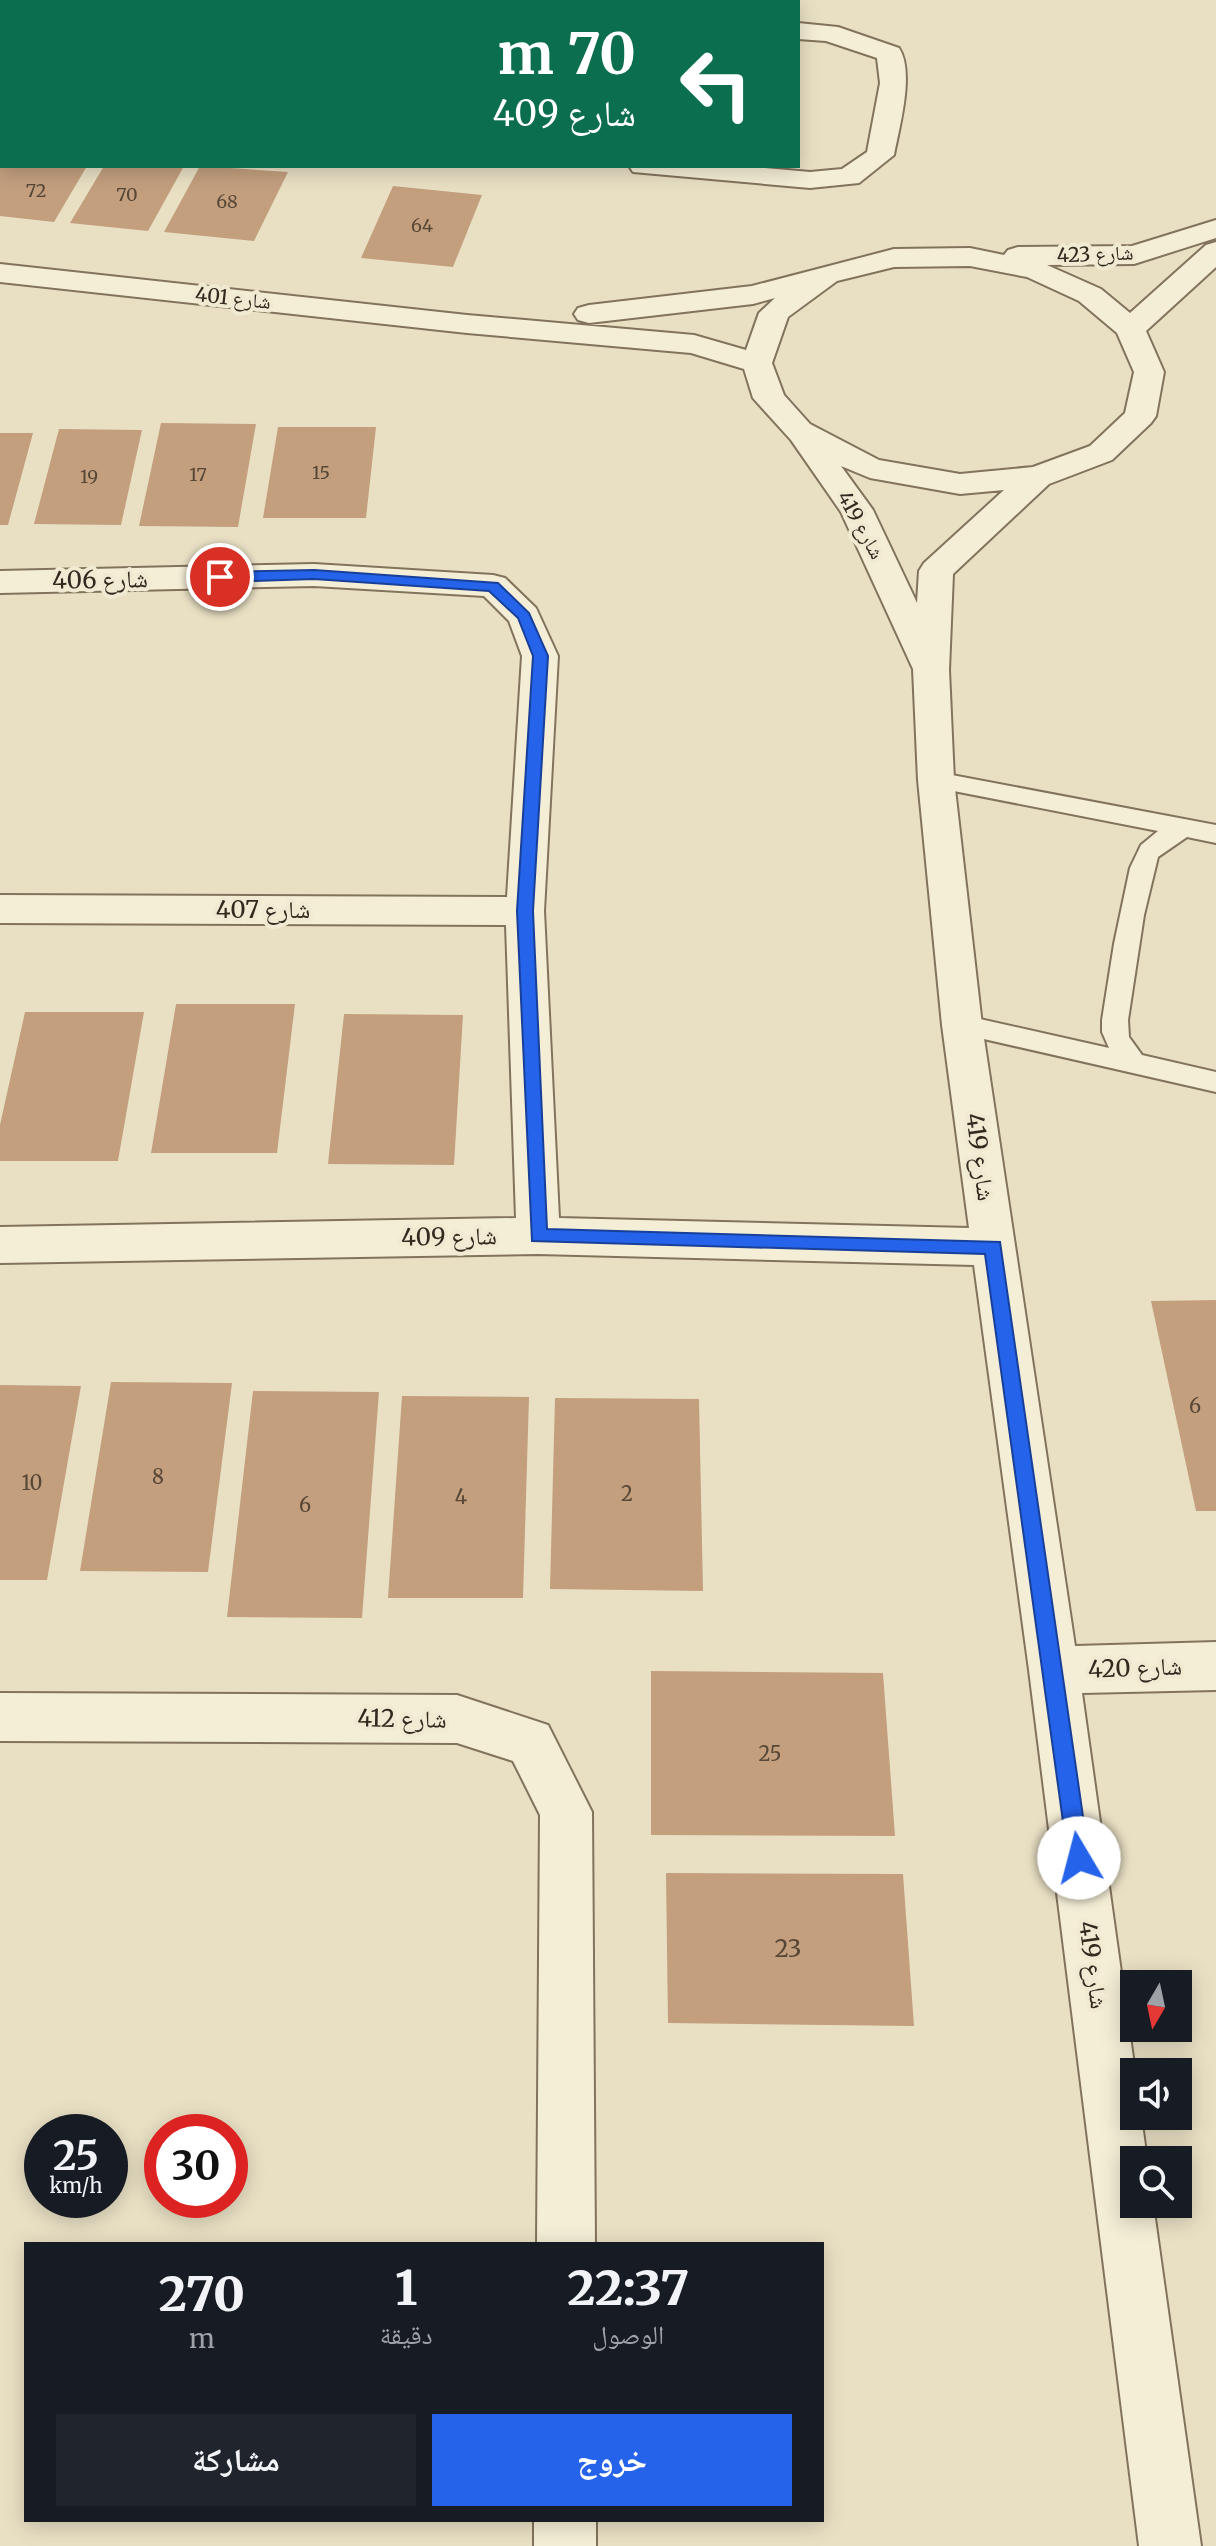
<!DOCTYPE html>
<html lang="ar">
<meta charset="utf-8">
<style>
body{margin:0;font-family:Merriweather,"Noto Naskh Arabic",serif;background:#20242c;color:#f1f3f6;direction:rtl;height:100vh;display:flex;flex-direction:column;font-size:30px;white-space:nowrap}
*{box-sizing:border-box;margin:0}
p{font-size:26px;color:#9ea1a6}
.icon{flex:none;width:44px;height:44px;fill:none;stroke:currentColor;stroke-width:2;stroke-linecap:round;stroke-linejoin:round}
.map{position:relative;flex:1;overflow:hidden;direction:ltr}
.sheet{position:absolute;left:24px;top:2242px;width:800px;height:280px;display:flex;flex-direction:column;background:#171b24;border-radius:0px;box-shadow:0 4px 20px #0003;direction:rtl}
.sheet>*{flex:none}
.guide{position:absolute;left:0px;top:0px;width:800px;height:168px;box-shadow:0 4px 20px #0003;direction:rtl;background:#0b6e4f;color:#fff;overflow:hidden}
.needle{width:52px;rotate:189deg}
.buttons{position:absolute;left:1120px;top:1970px;display:grid;gap:16px}
.buttons a{display:grid;place-items:center;width:72px;height:72px;border-radius:0px;background:#171b24;box-shadow:0 4px 20px #0003;font-size:40px}
.speed{position:absolute;left:24px;top:2114px;display:flex;gap:16px;font-size:40px;font-weight:700;text-align:center}
.speed>*{display:grid;place-content:center;width:104px;height:104px;border-radius:50%;background:#171b24;box-shadow:0 4px 20px #0003;line-height:1}
.speed small{font-size:20px;font-weight:400}
.speed .limit{border:12px solid #d22;background:#fff;color:#111}
.pin{position:absolute;display:grid;place-items:center;width:68px;height:68px;color:#fff;margin:-34px;border:4px solid #fff;border-radius:50%;box-shadow:0 2px 8px #0007}
.me{position:absolute;width:88px;margin:-44px;rotate:352deg;stroke-linejoin:round;filter:drop-shadow(0 0 6px #0008)}
.turn{display:flex;align-items:center;gap:28px;height:168px;padding:0 32px;font-size:36px}
.turn .icon{width:104px;height:104px;stroke-width:2.5}
.turn b{display:block;font-size:56px;line-height:68px}
.eta{display:flex;justify-content:space-evenly;align-items:center;height:136px;text-align:center}
.eta b{font-size:48px;font-weight:800;line-height:56px}
.action{display:flex;gap:16px;margin-top:auto;padding:16px 32px}
.action a{flex:1;height:92px;border-radius:0px;background:#2563eb;color:#fff;font-size:32px;font-weight:800;line-height:92px;text-align:center}
.action a+a{background:#20242c;color:#f1f3f6}
.map>svg:first-child{display:block}
.building{fill:#c39f7e}
.lines{fill:none;stroke-linecap:round;stroke-linejoin:round}
.service-casing{stroke:#82735c;stroke-width:4}
.minor-casing{stroke:#82735c;stroke-width:4}
.service{fill:#f5eed6;fill-rule:evenodd}
.minor{fill:#f5eed6;fill-rule:evenodd}
.route{fill:#2563eb;stroke:#184099;stroke-width:2}
.labels{text-anchor:middle;stroke-width:8;stroke-linejoin:round;paint-order:stroke}
.far-number-label{font-size:18px;fill:#574737}
.far-street-label{font-size:20px;fill:#332a1f;stroke:#f1ead3}
.number-label{font-size:20px;fill:#574737}
.street-label{font-size:24px;fill:#332a1f;stroke:#f1ead3}
.near-number-label{font-size:24px;fill:#574737}
</style>
<div class="map">
<svg width="1216" height="2546" viewBox="0 0 1216 2546">
<rect width="100%" height="100%" fill="#e9e0c4"/>
<g class="building">
<path d="M 0,166 L 87,166 L 54,222 L 0,216 Z"/>
<path d="M 104,166 L 184,166 L 148,231 L 70,223 Z"/>
<path d="M 200,166 L 288,172 L 254,241 L 164,232 Z"/>
<path d="M 393,186 L 482,195 L 453,267 L 361,258 Z"/>
<path d="M 161,423 L 256,424 L 238,527 L 139,526 Z"/>
<path d="M 278,427 L 376,427 L 366,518 L 263,518 Z"/>
<path d="M 59,429 L 142,430 L 121,525 L 34,524 Z"/>
<path d="M 0,433 L 33,433 L 8,525 L 0,525 Z"/>
<path d="M 176,1004 L 295,1004 L 277,1153 L 151,1153 Z"/>
<path d="M 25,1012 L 144,1012 L 118,1161 L 0,1161 L 0,1125 Z"/>
<path d="M 344,1014 L 463,1015 L 454,1165 L 328,1164 Z"/>
<path d="M 1216,1300 L 1216,1511 L 1196,1511 L 1151,1301 Z"/>
<path d="M 111,1382 L 232,1383 L 208,1572 L 80,1571 Z"/>
<path d="M 0,1385 L 81,1386 L 47,1580 L 0,1580 Z"/>
<path d="M 253,1391 L 379,1392 L 362,1618 L 227,1617 Z"/>
<path d="M 402,1396 L 529,1397 L 523,1598 L 388,1598 Z"/>
<path d="M 555,1398 L 699,1399 L 703,1591 L 550,1589 Z"/>
<path d="M 651,1671 L 883,1673 L 895,1836 L 651,1835 Z"/>
<path d="M 666,1873 L 903,1874 L 914,2026 L 668,2023 Z"/>
</g>
<g class="lines">
<defs>
<path id="service" d="M 936,772 L 1216,825 L 1216,843 L 1187,837 L 1158,857 L 1144,915 L 1128,1020 L 1129,1037 L 1142,1055 L 1216,1072 L 1216,1092 L 953,1032 L 949,1025 L 953,1018 L 962,1015 L 1109,1048 L 1102,1032 L 1102,1020 L 1114,944 L 1130,868 L 1141,845 L 1158,831 L 928,786 L 924,780 L 928,774 Z"/>
<g id="minor">
<path d="M 440,0 L 487,0 L 489,2 L 442,2 Z"/>
<path d="M 798,23 L 838,27 L 899,48 C 915,72 899,128 894,155 L 859,183 L 810,188 L 633,172 L 629,166 L 743,166 L 810,172 L 842,169 L 867,152 L 880,83 L 877,58 L 826,41 L 798,39 Z"/>
<rect x="0" y="95" width="2" height="16"/>
<path d="M 1216,220 L 1216,238 L 1134,264 L 1047,265 L 1101,289 L 1130,313 L 1206,245 L 1216,242 L 1216,267 L 1146,331 L 1164,372 L 1156,416 L 1151,423 L 1112,460 L 1049,484 L 953,574 L 949,670 L 954,780 L 982,1025 L 1075,1646 L 1216,1642 L 1216,1690 L 1082,1693 L 1135,2072 L 1134,2116 L 1141,2116 L 1147,2160 L 1134,2160 L 1134,2204 L 1153,2204 L 1201,2546 L 1139,2546 L 1029,1670 L 974,1265 L 538,1254 L 0,1263 L 0,1227 L 516,1218 L 506,925 L 0,923 L 0,895 L 507,897 L 522,656 L 509,621 L 484,596 L 314,586 L 0,593 L 0,571 L 314,564 L 493,575 L 505,578 L 536,608 L 558,656 L 544,911 L 559,1218 L 969,1228 L 942,1025 L 918,780 L 913,669 L 841,512 L 791,440 L 753,398 L 744,369 L 691,353 L 467,333 L 0,282 L 0,264 L 467,315 L 694,335 L 746,350 L 759,313 L 775,298 L 753,304 L 589,323 L 578,320 L 574,314 L 578,308 L 589,305 L 752,286 L 894,249 L 970,248 L 1004,255 L 1008,250 L 1018,247 L 1132,246 ZM 970,266 L 1027,277 L 1079,301 L 1117,333 L 1134,372 L 1125,413 L 1090,446 L 1033,467 L 960,474 L 879,460 L 810,424 L 784,395 L 772,363 L 788,317 L 837,281 L 894,267 ZM 841,466 L 870,478 L 960,494 L 1004,490 L 924,563 L 919,571 L 917,603 L 873,510 Z"/>
<path d="M 0,1693 L 457,1695 L 548,1725 L 592,1812 L 595,2244 L 537,2244 L 540,1815 L 513,1761 L 457,1743 L 0,1741 Z"/>
<rect x="534" y="2520" width="62" height="26"/>
</g>
</defs>
<use href="#service" class="service-casing"/>
<use href="#minor" class="minor-casing"/>
<use href="#service" class="service"/>
<use href="#minor" class="minor"/>
</g>
<path class="route" d="M 314,570 L 498,583 L 529,613 L 548,656 L 533,911 L 547,1229 L 1000,1242 L 1089,1858 L 1086,1865 L 1079,1869 L 1071,1865 L 1068,1858 L 985,1254 L 532,1241 L 517,911 L 533,656 L 518,618 L 489,591 L 314,579 L 220,582 L 213,577 L 220,572 Z"/>
<g class="labels">
<g class="far-number-label">
<text x="36" y="197">72</text>
<text x="127" y="201">70</text>
<text x="227" y="208">68</text>
<text x="422" y="232">64</text>
<text x="321" y="479">15</text>
<text x="198" y="481">17</text>
<text x="89" y="483">19</text>
</g>
<g class="far-street-label">
<text transform="translate(1095 254) rotate(-2)" y="7">شارع 423</text>
<text transform="translate(233 298) rotate(6)" y="7">شارع 401</text>
<text transform="translate(861 525) rotate(61)" y="7">شارع 419</text>
</g>
<g class="number-label">
<text x="1195" y="1413">6</text>
<text x="158" y="1484">8</text>
<text x="32" y="1490">10</text>
<text x="627" y="1501">2</text>
<text x="461" y="1504">4</text>
<text x="305" y="1512">6</text>
<text x="770" y="1761">25</text>
</g>
<g class="street-label">
<text transform="translate(100 580) rotate(-1)" y="8">شارع 406</text>
<text x="263" y="918">شارع 407</text>
<text transform="translate(980 1157) rotate(82)" y="8">شارع 419</text>
<text transform="translate(449 1237) rotate(-1)" y="8">شارع 409</text>
<text transform="translate(1135 1668) rotate(-2)" y="8">شارع 420</text>
<text transform="translate(402 1719) rotate(1)" y="8">شارع 412</text>
<text transform="translate(1093 1965) rotate(82)" y="8">شارع 419</text>
</g>
<g class="near-number-label">
<text x="788" y="1957">23</text>
</g>
</g>
</svg>
<div class="buttons">
<a><svg class="needle" viewBox="-14 -14 28 28"><path d="M0-13l5 13h-10z" fill="#e53935"/><path d="M0 13l5-13h-10z" fill="#9ea1a6"/></svg></a>
<a><svg class="icon" aria-label="sound" viewBox="0 0 24 24"><path d="M4 9h4l5-4v14l-5-4H4zM17 9q2 3 0 6"/></svg></a>
<a><svg class="icon" aria-label="search" viewBox="0 0 24 24"><circle cx="10" cy="10" r="6"/><path d="M15 15l6 6"/></svg></a>
</div>
<div class="speed"><div>25<small>km/h</small></div><div class="limit">30</div></div>
<div class="pin" style="left:220px;top:577px;background:#d93025"><svg class="icon" aria-label="arrive" viewBox="0 0 24 24"><path d="M6 21V4h12l-3 4 3 4H6"/></svg></div>
<svg class="me" style="left:1079px;top:1858px" viewBox="-20 -20 40 40"><circle r="19" fill="#fff"/><path d="M0-13L10 11 0 6-10 11z" fill="#2563eb"/></svg>
<div class="guide">
<div class="turn"><svg class="icon" aria-label="left" viewBox="0 0 24 24"><path d="M17 20v-9H6M10 6l-5 5 5 5"/></svg><div><b>70 m</b>شارع 409</div></div>
</div>
<section class="sheet">
<div class="eta">
<div><b>22:37</b><p>الوصول</p></div>
<div><b>1</b><p>دقيقة</p></div>
<div><b>270</b><p>m</p></div>
</div>
<div class="action"><a>خروج</a><a>مشاركة</a></div>
</section>
</div>
